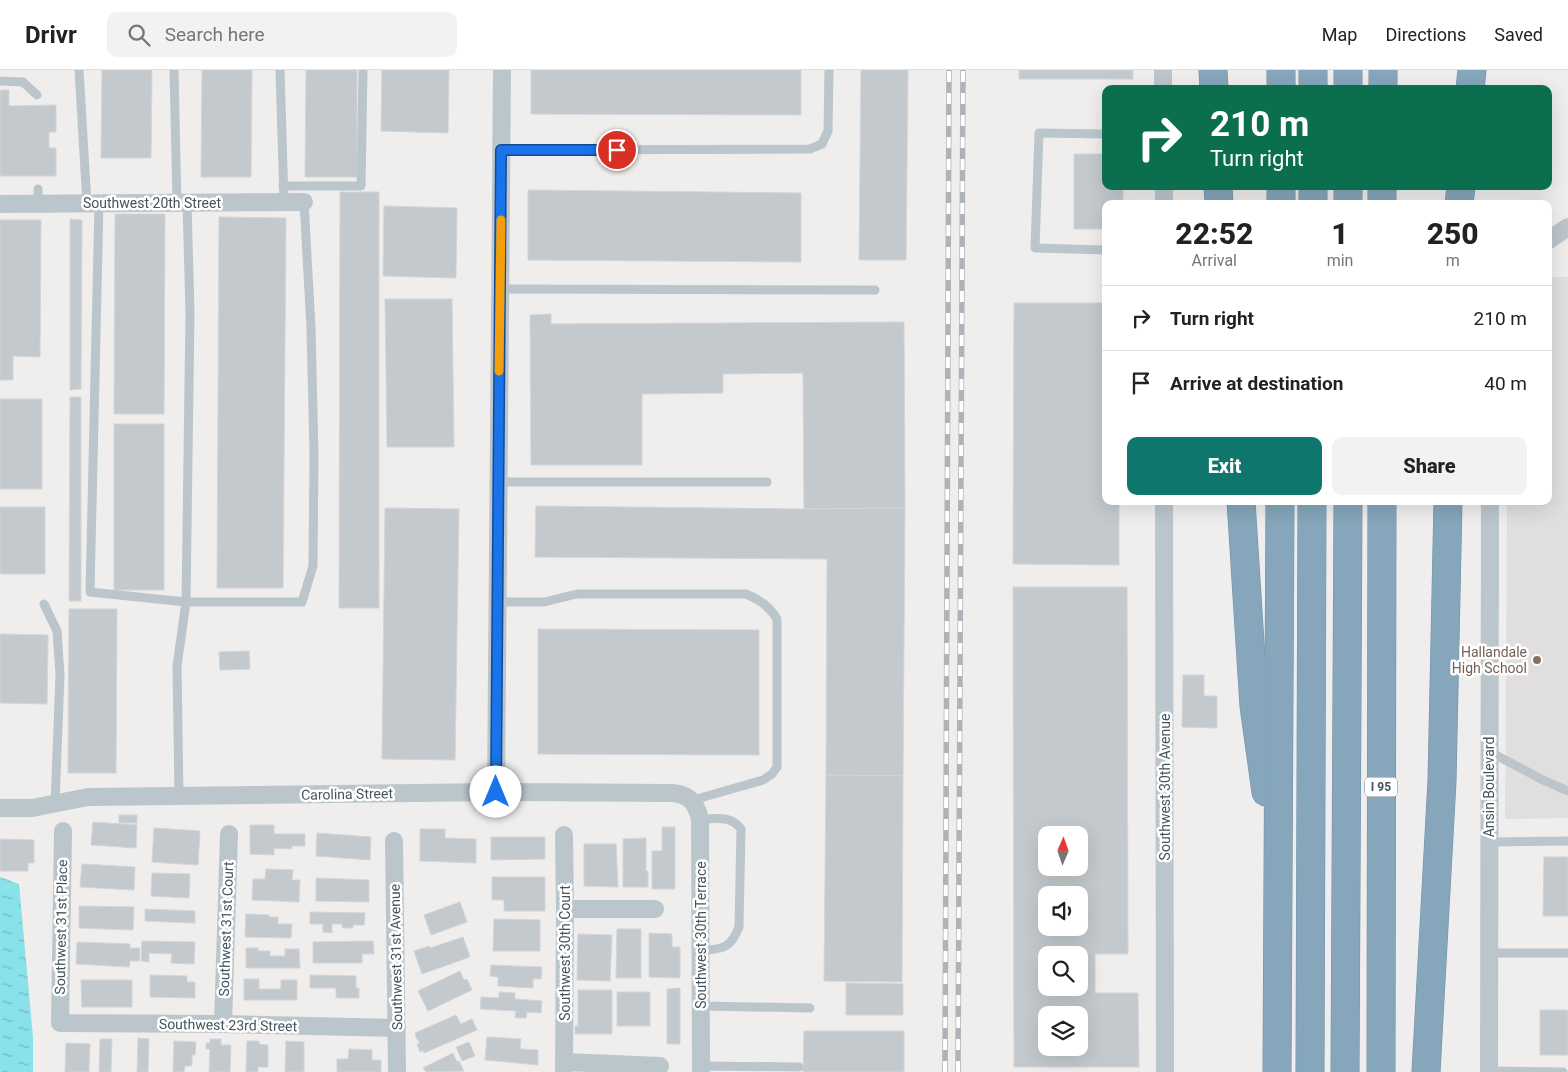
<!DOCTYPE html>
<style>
body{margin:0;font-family:Roboto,sans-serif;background:#f2f2f2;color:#222;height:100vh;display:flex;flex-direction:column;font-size:19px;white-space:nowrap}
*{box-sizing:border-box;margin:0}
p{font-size:16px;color:#767676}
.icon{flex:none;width:28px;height:28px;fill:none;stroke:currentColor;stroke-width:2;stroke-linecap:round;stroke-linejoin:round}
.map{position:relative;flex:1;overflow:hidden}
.details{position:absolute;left:1102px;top:130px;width:450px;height:305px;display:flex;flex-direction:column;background:#fff;border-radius:10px;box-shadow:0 5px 20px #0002}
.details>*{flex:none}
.top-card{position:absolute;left:1102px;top:15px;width:450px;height:105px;border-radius:10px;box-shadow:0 5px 20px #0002;background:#0b6e4f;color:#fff;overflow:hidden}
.needle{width:32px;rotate:2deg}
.controls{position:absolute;left:1038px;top:756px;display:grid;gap:10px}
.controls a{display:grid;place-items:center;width:50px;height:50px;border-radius:10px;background:#fff;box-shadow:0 5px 20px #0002;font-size:25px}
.pin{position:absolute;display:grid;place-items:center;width:42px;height:42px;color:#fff;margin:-21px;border:2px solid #fff;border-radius:50%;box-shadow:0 1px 5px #0007}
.me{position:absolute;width:55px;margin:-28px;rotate:0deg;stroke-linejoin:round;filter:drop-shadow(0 0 4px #0008)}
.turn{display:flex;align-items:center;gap:18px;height:105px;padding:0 25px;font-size:22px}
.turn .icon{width:65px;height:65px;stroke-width:2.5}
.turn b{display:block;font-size:35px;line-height:42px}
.eta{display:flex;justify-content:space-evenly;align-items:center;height:85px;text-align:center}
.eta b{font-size:30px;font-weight:800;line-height:35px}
.button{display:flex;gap:10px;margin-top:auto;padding:10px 25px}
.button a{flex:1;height:58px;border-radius:10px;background:#0f766e;color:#fff;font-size:20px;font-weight:800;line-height:58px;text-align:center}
.button a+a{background:#f2f2f2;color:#222}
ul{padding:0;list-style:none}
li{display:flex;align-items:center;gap:15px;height:65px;padding:0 25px;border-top:1px solid #e0e0e0}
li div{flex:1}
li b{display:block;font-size:19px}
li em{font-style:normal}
header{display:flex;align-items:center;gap:30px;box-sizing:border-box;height:70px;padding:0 25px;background:#fff;border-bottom:1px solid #e0e0e0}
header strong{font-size:24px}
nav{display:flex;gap:28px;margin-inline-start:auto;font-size:18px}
.search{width:350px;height:45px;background:#f2f2f2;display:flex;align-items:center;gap:12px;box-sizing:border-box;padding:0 18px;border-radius:10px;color:#767676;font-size:19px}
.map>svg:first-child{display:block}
.education{fill:#e1dedf}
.water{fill:url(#water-ripples)}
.building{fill:#c4c9cd;stroke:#d1d4d8;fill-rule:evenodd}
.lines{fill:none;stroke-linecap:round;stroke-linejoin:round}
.highway-casing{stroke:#7191a7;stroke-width:29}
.lane{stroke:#bbc6cc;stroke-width:9}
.street{stroke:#bbc6cc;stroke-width:18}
.highway{stroke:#85a6bb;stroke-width:28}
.rail-casing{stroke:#afb3b7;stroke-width:5.5}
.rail{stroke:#fff;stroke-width:4;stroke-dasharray:11;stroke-linecap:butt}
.route-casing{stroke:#114b97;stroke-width:12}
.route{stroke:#1a73e8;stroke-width:9}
.slow{stroke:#f59e0b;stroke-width:9}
.education-dot{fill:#8d6e63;stroke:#fff;stroke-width:2}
.labels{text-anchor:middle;stroke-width:5;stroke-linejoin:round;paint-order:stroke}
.shield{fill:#fff;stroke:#7e878c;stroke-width:1}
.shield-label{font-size:12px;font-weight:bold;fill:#46535a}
.street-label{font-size:14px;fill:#46535a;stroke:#fff}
.education-label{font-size:14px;fill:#785e54;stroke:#fff;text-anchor:end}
</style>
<header>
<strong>Drivr</strong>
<div class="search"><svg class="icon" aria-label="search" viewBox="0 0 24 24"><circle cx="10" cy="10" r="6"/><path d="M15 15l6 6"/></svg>Search here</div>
<nav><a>Map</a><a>Directions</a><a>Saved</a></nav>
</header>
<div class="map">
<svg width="1568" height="1002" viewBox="0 0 1568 1002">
<defs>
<pattern id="water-ripples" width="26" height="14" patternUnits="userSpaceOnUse" patternTransform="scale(1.25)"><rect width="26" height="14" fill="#89e1e9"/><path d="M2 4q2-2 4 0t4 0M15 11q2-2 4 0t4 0" fill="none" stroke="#72b9c0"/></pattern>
</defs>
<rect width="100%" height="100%" fill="#f0eded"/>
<path class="education" d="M 1549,207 L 1568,207 L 1568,748 L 1505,749 L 1507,431 L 1549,431 Z"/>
<path class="water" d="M 0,807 L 19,814 L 33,967 L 33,1002 L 0,1002 Z"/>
<g class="building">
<path d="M 102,0 L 152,0 L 151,88 L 101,88 Z"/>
<path d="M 202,0 L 252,0 L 251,107 L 201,107 Z"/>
<path d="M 306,0 L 357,0 L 357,107 L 305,107 Z"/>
<path d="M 382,0 L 449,0 L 448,63 L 381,61 Z"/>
<path d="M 531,0 L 801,0 L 801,45 L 531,44 Z"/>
<path d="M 861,0 L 908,0 L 906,190 L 859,190 Z"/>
<rect x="1019" y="0" width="114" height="9"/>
<path d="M 0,20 L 9,20 L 9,36 L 56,35 L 56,62 L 49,62 L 49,78 L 56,78 L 56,106 L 0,106 Z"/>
<path d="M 1074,84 L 1106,84 L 1106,116 L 1123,116 L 1123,134 L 1106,134 L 1106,159 L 1074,159 Z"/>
<path d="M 528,120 L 801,123 L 801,192 L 528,190 Z"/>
<path d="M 340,122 L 379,122 L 379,538 L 339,538 Z"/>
<path d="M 384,136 L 457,138 L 456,208 L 383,206 Z"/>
<path d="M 115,144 L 165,144 L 164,344 L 114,344 Z"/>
<path d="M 219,147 L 286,148 L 283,518 L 217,518 Z"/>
<path d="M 70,149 L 82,150 L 81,319 L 70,320 Z"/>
<path d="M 0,150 L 41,150 L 40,287 L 13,286 L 13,310 L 0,310 Z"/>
<path d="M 385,229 L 452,229 L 454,377 L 387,377 Z"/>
<path d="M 1014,233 L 1106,233 L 1106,431 L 1119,431 L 1119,495 L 1013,494 Z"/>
<path d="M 551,244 L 551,254 L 904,252 L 905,438 L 804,439 L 803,303 L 723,304 L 723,323 L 642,324 L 642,395 L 531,395 L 530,245 Z"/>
<path d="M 70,327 L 81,327 L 81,531 L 69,531 Z"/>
<rect x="0" y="329" width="42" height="90"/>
<rect x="114" y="354" width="50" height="166"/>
<path d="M 536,436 L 804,439 L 905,438 L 903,706 L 826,705 L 827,489 L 535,487 Z"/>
<rect x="0" y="437" width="45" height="67"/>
<path d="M 385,438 L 459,439 L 455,690 L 382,689 Z"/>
<path d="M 1013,517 L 1127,517 L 1128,884 L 1095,884 L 1095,923 L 1138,923 L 1139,997 L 1014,997 ZM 1046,765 L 1079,765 L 1079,798 L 1046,798 ZM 1046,825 L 1079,825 L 1079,858 L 1046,858 ZM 1046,885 L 1079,885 L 1079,918 L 1046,918 ZM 1046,945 L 1079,945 L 1079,978 L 1046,978 Z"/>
<path d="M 69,539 L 117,539 L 116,703 L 68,703 Z"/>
<path d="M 538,559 L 759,560 L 759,685 L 538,684 Z"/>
<path d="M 0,564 L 48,565 L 47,634 L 0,633 Z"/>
<path d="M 249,581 L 250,599 L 220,600 L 219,582 Z"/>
<path d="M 1183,605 L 1204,605 L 1204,626 L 1217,626 L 1217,658 L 1182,657 Z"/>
<path d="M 826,705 L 903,706 L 902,912 L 824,911 Z"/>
<rect x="119" y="745" width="18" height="8"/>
<path d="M 93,752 L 137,755 L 136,778 L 91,775 Z"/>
<path d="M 250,755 L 274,755 L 274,764 L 305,764 L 305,776 L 292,776 L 292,779 L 274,778 L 274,785 L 250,784 Z"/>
<path d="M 662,757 L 675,757 L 675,819 L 652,819 L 652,781 L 662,781 Z"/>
<path d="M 154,758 L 200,761 L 198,795 L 152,792 Z"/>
<path d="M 420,759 L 445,759 L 445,768 L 476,769 L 476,793 L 420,791 Z"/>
<path d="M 317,763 L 371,767 L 370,790 L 316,786 Z"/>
<path d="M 491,767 L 545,767 L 545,789 L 491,790 Z"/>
<path d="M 646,768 L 646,801 L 648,801 L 648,817 L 623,817 L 623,769 Z"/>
<path d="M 0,769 L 34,770 L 34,793 L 28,793 L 28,801 L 0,801 Z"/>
<path d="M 584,774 L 616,774 L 618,817 L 584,816 Z"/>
<path d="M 1544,787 L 1568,787 L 1568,846 L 1543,846 Z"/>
<path d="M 82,794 L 135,797 L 134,820 L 80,817 Z"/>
<path d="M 266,799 L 293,800 L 292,810 L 300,810 L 299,832 L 252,830 L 253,809 L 265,809 Z"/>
<path d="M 152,803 L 190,804 L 189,828 L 151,826 Z"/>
<path d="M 492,807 L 545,807 L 545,841 L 504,841 L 504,830 L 492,830 Z"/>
<path d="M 316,808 L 369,810 L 369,832 L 316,831 Z"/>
<path d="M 460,832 L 467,852 L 431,865 L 424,845 Z"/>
<path d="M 79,836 L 134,837 L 133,860 L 79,858 Z"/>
<path d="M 145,839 L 195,841 L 195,853 L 145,851 Z"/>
<path d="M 310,842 L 365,843 L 364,855 L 353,855 L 353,858 L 342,858 L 342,854 L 332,854 L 332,863 L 323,862 L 323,854 L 310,854 Z"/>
<path d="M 246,844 L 269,845 L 269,847 L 278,847 L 278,854 L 292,854 L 291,868 L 245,867 Z"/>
<path d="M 494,849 L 540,850 L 540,881 L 493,881 Z"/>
<path d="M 617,859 L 641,859 L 641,908 L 616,908 Z"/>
<path d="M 649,863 L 672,864 L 672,877 L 680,877 L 680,908 L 649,907 Z"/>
<path d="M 578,864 L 612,865 L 610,911 L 577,910 Z"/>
<path d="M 463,867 L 470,887 L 422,904 L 414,881 L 429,876 L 430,878 Z"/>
<path d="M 142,871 L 195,872 L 194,894 L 171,893 L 172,884 L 149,883 L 149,892 L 141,891 Z"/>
<path d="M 373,871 L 374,884 L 362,884 L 362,893 L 313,893 L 313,872 Z"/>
<path d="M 77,872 L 130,874 L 130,878 L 140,878 L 139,891 L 130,891 L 129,897 L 76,894 Z"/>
<path d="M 246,878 L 258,878 L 258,881 L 270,881 L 270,886 L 285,886 L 285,879 L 299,879 L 300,898 L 246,898 Z"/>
<path d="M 491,895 L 542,897 L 541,909 L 533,909 L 533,918 L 498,916 L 498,907 L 490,906 Z"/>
<path d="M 460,901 L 464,910 L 467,909 L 472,920 L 428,941 L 418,921 Z"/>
<path d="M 150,905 L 187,906 L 187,912 L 195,912 L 195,928 L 150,927 Z"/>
<path d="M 310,905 L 356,906 L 356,918 L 359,918 L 359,928 L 336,928 L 336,918 L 310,918 Z"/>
<path d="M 244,909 L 259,909 L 259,919 L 281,919 L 281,910 L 297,910 L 297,930 L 244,930 Z"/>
<path d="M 81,910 L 132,910 L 132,937 L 82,937 Z"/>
<path d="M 846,913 L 903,914 L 903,945 L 846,945 Z"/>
<path d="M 680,918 L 680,974 L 667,974 L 667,919 Z"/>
<path d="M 578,920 L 612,920 L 612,964 L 575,964 L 575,956 L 578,956 Z"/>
<path d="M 499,922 L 515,923 L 515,929 L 542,931 L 541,943 L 527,942 L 526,948 L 515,948 L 516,941 L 480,939 L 481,927 L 499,928 Z"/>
<rect x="617" y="922" width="33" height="34"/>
<rect x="1540" y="940" width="28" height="45"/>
<path d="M 456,945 L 461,954 L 472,949 L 477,960 L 424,983 L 423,980 L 420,982 L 417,974 L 420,973 L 415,966 L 416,966 L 415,963 Z"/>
<path d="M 804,961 L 904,961 L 904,1002 L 803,1002 Z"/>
<path d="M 487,967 L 521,969 L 520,979 L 538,980 L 538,995 L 485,990 Z"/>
<path d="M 138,968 L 149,969 L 148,1002 L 137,1002 Z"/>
<path d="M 100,969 L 112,969 L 111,1002 L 99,1002 Z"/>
<path d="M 210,969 L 221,969 L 221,975 L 231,975 L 230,1002 L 209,1002 L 210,979 L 206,979 L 206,973 L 210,973 Z"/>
<path d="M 174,971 L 196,972 L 195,985 L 192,985 L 192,996 L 185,996 L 184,1002 L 173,1002 Z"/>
<path d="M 247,971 L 259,971 L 259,974 L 268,975 L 268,997 L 258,997 L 258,1002 L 246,1002 Z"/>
<path d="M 286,971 L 304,972 L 304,1002 L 285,1002 Z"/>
<path d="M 469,972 L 475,986 L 462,991 L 456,977 Z"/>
<path d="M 66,973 L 90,974 L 89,1002 L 65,1002 Z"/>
<path d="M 349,979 L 372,980 L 372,990 L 381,990 L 381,1002 L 337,1002 L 337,989 L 348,989 Z"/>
<path d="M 453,983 L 457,992 L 459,991 L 464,1001 L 426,1002 L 423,998 Z"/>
</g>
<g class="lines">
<defs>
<g id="highway">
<path d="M 1213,0 L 1214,19"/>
<path d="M 1313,0 L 1313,19"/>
<path d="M 1281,19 L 1281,0"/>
<path d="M 1348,19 L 1348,0"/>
<path d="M 1383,19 L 1383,0"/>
<path d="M 1470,19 L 1472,0"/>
<path d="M 1218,116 L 1219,134"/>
<path d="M 1313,116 L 1313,134"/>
<path d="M 1281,134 L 1281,116"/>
<path d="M 1348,134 L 1348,116"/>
<path d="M 1382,134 L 1382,116"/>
<path d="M 1459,134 L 1461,116"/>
<path d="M 1241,431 L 1254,636 L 1266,722"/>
<path d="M 1277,1002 L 1280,431"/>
<path d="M 1310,1002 L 1312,431"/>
<path d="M 1345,1002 L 1348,431"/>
<path d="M 1381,1002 L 1382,431"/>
<path d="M 1426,1002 L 1442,711 L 1448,431"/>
</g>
</defs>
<use href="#highway" class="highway-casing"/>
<g class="lane">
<path d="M 79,0 L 87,134"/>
<path d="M 174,0 L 177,133"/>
<path d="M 280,0 L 284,132"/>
<path d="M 0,11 L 23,12 L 37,25"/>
<path d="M 1106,64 L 1039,63 L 1035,178 L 1106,180"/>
<path d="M 501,80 L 810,79 L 822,74 L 828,61 L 829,0"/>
<path d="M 283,116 L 361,116 L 363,0"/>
<path d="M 187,133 L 190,243 L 186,532 L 302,532 L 313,496 L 314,385 L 311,258 L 304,132"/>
<path d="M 38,134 L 38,119"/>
<path d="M 99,134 L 90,522 L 186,532 L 177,596 L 179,726"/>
<path d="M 500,219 L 875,220"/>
<path d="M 498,412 L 767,412"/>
<path d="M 497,532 L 544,532 L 577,524 L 746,524 C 760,530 769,536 777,549 L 777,697 L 772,704 L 763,710 L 693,730"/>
<path d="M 44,534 L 57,561 L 60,605 L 55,734"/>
<path d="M 1490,682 L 1543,710 L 1568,721"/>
<path d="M 700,749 C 717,749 730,745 741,759 L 739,857 C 731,878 722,880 701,880"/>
<path d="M 1489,772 L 1568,771"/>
<path d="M 1489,883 L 1568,883"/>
<path d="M 701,936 L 810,938"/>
<path d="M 701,996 L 799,997"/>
<path d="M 1489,1001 L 1563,1002"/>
</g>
<g class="street">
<path d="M 1163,0 L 1163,19"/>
<path d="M 1164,116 L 1164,134"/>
<path d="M 0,134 L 304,132"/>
<path d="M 1549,170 L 1568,157"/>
<path d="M 1164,431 L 1165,1002"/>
<path d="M 496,722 L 502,0"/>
<path d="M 0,738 L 32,738 L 88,727 L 496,722 L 673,723 C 690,725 696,733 700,749 L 701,1002"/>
<path d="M 63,761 L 60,953 L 223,954 L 397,958"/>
<path d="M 564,765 L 565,839 L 564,1002"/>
<path d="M 394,771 L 397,1002"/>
<path d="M 565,839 L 655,839"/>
<path d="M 223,954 L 229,764"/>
<path d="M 565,992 L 660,996"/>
<path d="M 1489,1002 L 1490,431"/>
</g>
<use href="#highway" class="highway"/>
<defs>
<g id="rail">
<path d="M 945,1002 L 949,0"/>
<path d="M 958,1002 L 963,0"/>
</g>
</defs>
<use href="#rail" class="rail-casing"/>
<use href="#rail" class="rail"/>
</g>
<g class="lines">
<defs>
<path id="route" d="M 496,722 L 501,80 L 617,80"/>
</defs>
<use href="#route" class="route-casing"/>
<use href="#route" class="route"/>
<path class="slow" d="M 499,301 L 501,150"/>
</g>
<circle class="education-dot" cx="1537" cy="590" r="5"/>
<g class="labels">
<rect class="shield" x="1365" y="707.5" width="32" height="19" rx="4"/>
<g class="shield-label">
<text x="1381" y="721">I 95</text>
</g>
<g class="street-label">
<text x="152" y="138">Southwest 20th Street</text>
<text transform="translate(1165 717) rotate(-90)" y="5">Southwest 30th Avenue</text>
<text transform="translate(1489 717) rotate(-90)" y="5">Ansin Boulevard</text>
<text transform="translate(347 724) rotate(-1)" y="5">Carolina Street</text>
<text transform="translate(61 857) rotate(-89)" y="5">Southwest 31st Place</text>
<text transform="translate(226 859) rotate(-88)" y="5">Southwest 31st Court</text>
<text transform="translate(701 865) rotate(-90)" y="5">Southwest 30th Terrace</text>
<text transform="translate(565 883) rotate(-90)" y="5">Southwest 30th Court</text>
<text transform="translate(396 887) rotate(-91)" y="5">Southwest 31st Avenue</text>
<text transform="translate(228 955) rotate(1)" y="5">Southwest 23rd Street</text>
</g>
<g class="education-label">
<text x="1527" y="587">Hallandale<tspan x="1527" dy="16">High School</tspan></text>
</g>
</g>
</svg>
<div class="controls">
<a><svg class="needle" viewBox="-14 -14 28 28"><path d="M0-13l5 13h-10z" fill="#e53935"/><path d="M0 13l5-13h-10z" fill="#767676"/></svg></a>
<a><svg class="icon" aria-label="sound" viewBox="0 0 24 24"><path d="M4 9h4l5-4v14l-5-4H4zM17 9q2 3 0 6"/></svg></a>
<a><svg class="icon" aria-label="search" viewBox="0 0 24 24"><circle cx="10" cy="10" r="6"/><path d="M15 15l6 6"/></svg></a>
<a><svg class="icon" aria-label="layers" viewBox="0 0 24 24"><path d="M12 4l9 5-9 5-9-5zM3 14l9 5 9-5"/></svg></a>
</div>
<div class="pin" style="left:617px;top:80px;background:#d93025"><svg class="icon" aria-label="arrive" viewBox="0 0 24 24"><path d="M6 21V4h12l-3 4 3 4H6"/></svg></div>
<svg class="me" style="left:496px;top:722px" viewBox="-20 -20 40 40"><circle r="19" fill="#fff"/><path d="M0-13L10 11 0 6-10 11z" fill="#1a73e8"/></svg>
<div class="top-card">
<div class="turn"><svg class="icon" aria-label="right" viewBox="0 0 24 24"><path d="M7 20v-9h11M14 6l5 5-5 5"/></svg><div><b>210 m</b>Turn right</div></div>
</div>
<section class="details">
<div class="eta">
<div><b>22:52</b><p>Arrival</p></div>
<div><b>1</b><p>min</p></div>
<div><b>250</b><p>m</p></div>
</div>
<ul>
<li><svg class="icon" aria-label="right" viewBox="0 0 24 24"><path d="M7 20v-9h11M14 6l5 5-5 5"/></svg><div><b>Turn right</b></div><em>210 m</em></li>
<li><svg class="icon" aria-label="arrive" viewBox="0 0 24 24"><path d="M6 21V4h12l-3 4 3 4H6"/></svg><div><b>Arrive at destination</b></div><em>40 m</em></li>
</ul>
<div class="button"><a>Exit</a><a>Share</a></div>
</section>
</div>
